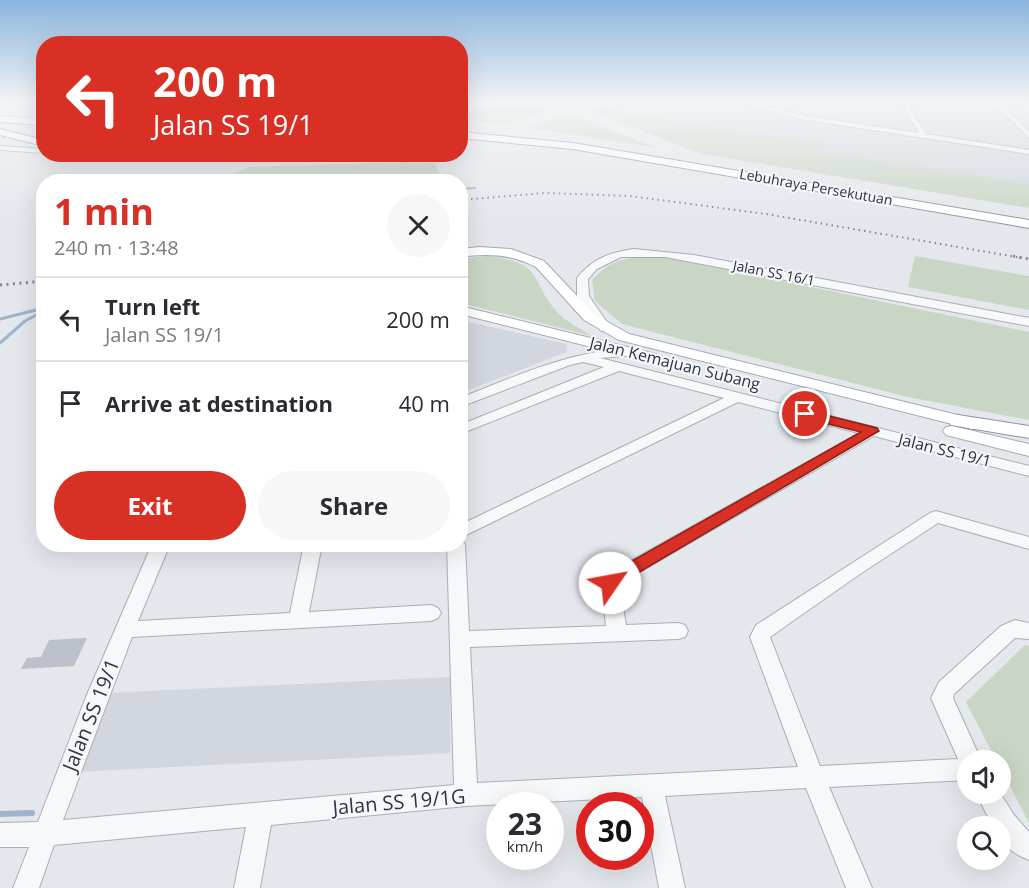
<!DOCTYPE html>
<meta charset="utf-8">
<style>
body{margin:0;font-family:"Open Sans",sans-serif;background:#f7f7f7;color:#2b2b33;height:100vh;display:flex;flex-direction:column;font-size:22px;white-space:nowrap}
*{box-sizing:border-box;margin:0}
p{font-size:20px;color:#7c7c81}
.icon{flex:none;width:33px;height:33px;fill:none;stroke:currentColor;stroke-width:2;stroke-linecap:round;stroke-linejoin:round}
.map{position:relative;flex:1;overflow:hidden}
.sheet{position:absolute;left:36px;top:174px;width:432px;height:378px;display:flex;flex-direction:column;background:#fff;border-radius:24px;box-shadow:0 6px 24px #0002}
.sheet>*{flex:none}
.guide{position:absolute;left:36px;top:36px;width:432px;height:126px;border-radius:24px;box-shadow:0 6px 24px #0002;background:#d93025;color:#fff;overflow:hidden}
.fabs{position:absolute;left:957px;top:750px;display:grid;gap:12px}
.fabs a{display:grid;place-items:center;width:54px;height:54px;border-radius:50%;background:#fff;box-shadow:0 6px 24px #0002;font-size:30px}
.speed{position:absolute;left:486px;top:792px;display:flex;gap:12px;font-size:30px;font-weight:700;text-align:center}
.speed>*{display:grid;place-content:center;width:78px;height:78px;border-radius:50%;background:#fff;box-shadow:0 6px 24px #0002;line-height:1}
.speed small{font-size:15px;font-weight:400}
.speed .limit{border:9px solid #d22;background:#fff;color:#111}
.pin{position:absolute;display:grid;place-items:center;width:51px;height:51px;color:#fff;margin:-26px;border:3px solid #fff;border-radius:50%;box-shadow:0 2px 6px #0007}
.me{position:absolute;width:66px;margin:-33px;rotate:57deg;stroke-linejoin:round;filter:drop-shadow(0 0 4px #0008)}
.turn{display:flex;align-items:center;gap:21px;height:126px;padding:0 18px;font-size:27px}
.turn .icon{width:78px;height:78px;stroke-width:2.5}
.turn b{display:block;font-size:42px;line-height:51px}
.round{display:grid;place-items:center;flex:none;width:63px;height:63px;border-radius:32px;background:#f7f7f7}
.headline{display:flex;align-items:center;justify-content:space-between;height:102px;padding:0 18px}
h1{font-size:36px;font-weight:700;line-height:45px;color:#d93025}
.action{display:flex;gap:12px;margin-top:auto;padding:12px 18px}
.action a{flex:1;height:69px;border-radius:36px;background:#d93025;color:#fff;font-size:24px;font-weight:700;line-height:69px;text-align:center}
.action a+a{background:#f7f7f7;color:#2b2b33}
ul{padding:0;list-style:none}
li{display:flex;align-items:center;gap:18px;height:84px;padding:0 18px;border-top:2px solid #e1e1e2}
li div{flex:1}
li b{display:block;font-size:22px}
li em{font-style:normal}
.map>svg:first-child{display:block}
.built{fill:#d2d6de}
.green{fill:#c9d6c5}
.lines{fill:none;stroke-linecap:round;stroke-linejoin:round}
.stream-far2{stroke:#9fb4cc;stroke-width:2}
.stream-far1{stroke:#9fb4cc;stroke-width:3}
.stream{stroke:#9fb4cc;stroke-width:6}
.building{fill:#bbc0ca}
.minor-casing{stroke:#a9aeb7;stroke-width:2}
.major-casing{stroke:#a3abb8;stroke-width:2}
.highway-casing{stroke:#8b94a3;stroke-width:2}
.minor{fill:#f7f8fa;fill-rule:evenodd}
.major{fill:#fff;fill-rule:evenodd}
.highway{fill:#fff;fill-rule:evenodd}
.rail-far1{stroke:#7d8696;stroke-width:2;stroke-dasharray:1.5 4;stroke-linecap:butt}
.rail{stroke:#7d8696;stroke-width:3;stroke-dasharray:2 4.5;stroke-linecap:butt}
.route{fill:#d93025;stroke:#8d1f18;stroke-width:1.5}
.labels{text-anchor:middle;stroke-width:4.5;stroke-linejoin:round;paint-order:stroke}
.far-street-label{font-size:14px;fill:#2b3445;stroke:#f4f6f9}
.street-label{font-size:16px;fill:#2b3445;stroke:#f4f6f9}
.near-street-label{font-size:20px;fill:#2b3445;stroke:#f4f6f9}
</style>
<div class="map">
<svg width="1029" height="888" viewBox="0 0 1029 888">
<rect width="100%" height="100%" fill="#e4e7ec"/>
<g class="built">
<path d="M 1029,101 L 1029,201 L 620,113 L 608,102 Z"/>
<path d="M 461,320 L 566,344 L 567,352 L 461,393 Z"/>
<path d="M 450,677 L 450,753 L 75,772 L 107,693 Z"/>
</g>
<g class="green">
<path d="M 461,101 L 543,101 L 553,109 L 504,125 L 461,119 Z"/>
<path d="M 607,105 L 611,108 L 635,115 L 825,144 L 822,152 L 1029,184 L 1029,208 L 701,154 L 590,111 Z"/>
<path d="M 568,114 L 658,148 L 531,128 Z"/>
<path d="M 404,162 L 435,163 L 442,181 L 214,181 L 248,167 Z"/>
<path d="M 487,256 C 548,263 527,281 560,315 C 569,323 582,330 592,336 L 461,303 L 461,259 Z"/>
<path d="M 644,256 L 667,257 L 1029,332 L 1029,420 L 908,397 L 622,324 L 595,301 L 592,280 C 609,262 620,259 644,256 Z"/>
<path d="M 915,256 L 1029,276 L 1029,310 L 908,287 Z"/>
<path d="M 1025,645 L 1029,646 L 1029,823 L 1001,769 L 1000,760 L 996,760 L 966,702 Z"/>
</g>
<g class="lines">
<path class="stream-far2" d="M 460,189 L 475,188"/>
<g class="stream-far1">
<path d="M 0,319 L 44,308"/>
<path d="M 0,343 L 25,321 L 44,311"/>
</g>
<path class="stream" d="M 0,814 L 32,813"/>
</g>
<path class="building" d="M 87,638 L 74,666 L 21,669 L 27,658 L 41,657 L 49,640 Z"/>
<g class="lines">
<defs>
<g id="minor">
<path d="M 737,101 L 749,101 L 800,115 L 919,133 L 900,101 L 906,101 L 926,134 L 1029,150 L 1029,154 L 800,119 Z"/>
<path d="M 992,101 L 999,101 L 1029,132 L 1029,138 Z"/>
<path d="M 0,146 L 44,149 L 44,153 L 0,150 Z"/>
<path d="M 634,249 L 694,255 L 1029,318 L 1029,326 L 665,257 L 621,257 L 597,269 L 588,279 L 589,296 L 611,328 L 609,331 L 601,331 L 577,296 L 577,278 C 592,259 610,252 634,249 Z"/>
<path d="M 630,348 L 636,352 L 635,355 L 600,358 L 1029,466 L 1029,476 L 874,436 L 619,584 L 626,625 L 678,623 L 685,625 L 688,631 L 685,637 L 678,639 L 470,647 L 477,783 L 798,767 L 750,637 L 756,625 L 930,513 L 936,511 L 1029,537 L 1029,549 L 938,523 L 860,574 L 770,637 L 820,766 L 958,759 L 931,698 L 939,682 L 1001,626 L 1015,620 L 1029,623 L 1029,639 L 1015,638 L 954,694 L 953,698 L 981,760 L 968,760 L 968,780 L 829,787 L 872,888 L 846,888 L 806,788 L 665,796 L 685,888 L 659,888 L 642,797 L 466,806 L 271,825 L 260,888 L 234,888 L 246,827 L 54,845 L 39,888 L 13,888 L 29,847 L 0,847 L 0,823 L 38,822 L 86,697 L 152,544 L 170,544 L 138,621 L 290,613 L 304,544 L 322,544 L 309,612 L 431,605 L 438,608 L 441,613 L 438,618 L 431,621 L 132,637 L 63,820 L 454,785 L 447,544 L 460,544 L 460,539 L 465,544 L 469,631 L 606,626 L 601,583 L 607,574 L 859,433 L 738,402 L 460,538 L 460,525 L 724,398 L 619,371 L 460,434 L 460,425 L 604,367 L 583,362 L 570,365 L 460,407 L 460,398 C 516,376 570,351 630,348 Z"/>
<path d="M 1000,793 L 1014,815 L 1029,832 L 1029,860 C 1013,854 1000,845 1000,826 L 993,826 L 976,794 Z"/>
</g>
<g id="major">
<path d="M 480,247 L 511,249 L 544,261 L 594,314 L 629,334 L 978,420 L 981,424 L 978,428 L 972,429 L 619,340 L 584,320 L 536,267 C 512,254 487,253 460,257 L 460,249 Z"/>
<path d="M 460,306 L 656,354 L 659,357 L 651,362 L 460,314 Z"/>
<path d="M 952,426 L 1029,444 L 1029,456 L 946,435 L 943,431 L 946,427 Z"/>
</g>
<g id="highway">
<path d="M 0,116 L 44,119 L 44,125 L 0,122 Z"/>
<path d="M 0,129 L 44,140 L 44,146 L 0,135 Z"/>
<path d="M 460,132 L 573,143 L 1029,220 L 1029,228 L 573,149 L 460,138 Z"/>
<path d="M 958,415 L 1029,426 L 1029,438 L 951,425 L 948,421 L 951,417 Z"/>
</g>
</defs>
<use href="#minor" class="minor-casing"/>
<use href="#major" class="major-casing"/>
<use href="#highway" class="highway-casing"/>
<use href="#minor" class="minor"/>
<use href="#major" class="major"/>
<use href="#highway" class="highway"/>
<path class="rail-far1" d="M 460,200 L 545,193 L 630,196 L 766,214 L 1022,258"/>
<g class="rail">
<path d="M 1013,256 L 1029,259"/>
<path d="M 0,285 L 44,281"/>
</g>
</g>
<linearGradient id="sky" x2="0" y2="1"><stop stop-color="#8bb4dd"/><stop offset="0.45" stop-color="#f3f4f6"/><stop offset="1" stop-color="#f3f4f6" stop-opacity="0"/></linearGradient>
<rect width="1029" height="226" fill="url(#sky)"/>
<path class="route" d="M 805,410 L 877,428 L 879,431 L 619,584 C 615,589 611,589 604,587 L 602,583 L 607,575 L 861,432 L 800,417 L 798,414 Z"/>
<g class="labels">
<g class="far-street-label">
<text transform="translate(816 187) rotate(10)" y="5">Lebuhraya Persekutuan</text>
<text transform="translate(774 273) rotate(11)" y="5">Jalan SS 16/1</text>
</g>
<g class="street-label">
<text transform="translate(675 363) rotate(14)" y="6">Jalan Kemajuan Subang</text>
<text transform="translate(945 450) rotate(14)" y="6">Jalan SS 19/1</text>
</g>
<g class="near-street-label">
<text transform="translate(91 715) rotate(-68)" y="7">Jalan SS 19/1</text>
<text transform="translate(399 802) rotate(-5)" y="7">Jalan SS 19/1G</text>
</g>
</g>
</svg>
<div class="fabs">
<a><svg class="icon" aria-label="sound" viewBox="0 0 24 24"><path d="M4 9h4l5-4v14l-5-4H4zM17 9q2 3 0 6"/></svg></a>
<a><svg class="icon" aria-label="search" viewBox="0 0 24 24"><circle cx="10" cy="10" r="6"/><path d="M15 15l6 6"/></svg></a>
</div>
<div class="speed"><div>23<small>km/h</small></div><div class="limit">30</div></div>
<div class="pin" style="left:805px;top:414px;background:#d93025"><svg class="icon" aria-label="arrive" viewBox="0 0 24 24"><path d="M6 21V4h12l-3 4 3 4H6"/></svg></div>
<svg class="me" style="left:610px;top:583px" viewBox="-20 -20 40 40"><circle r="19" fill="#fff"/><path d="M0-13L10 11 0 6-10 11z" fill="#d93025"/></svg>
<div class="guide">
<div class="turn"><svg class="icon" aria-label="left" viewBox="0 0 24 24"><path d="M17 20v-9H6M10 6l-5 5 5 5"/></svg><div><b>200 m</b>Jalan SS 19/1</div></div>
</div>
<section class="sheet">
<div class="headline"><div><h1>1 min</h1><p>240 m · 13:48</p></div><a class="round"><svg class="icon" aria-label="close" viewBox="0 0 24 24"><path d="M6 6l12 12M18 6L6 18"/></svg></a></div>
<ul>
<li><svg class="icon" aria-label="left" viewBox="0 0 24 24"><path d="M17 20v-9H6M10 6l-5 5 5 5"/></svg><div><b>Turn left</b><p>Jalan SS 19/1</p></div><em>200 m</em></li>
<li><svg class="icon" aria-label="arrive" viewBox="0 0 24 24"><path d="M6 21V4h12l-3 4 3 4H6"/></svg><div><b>Arrive at destination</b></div><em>40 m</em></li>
</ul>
<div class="action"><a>Exit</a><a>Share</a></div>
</section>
</div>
